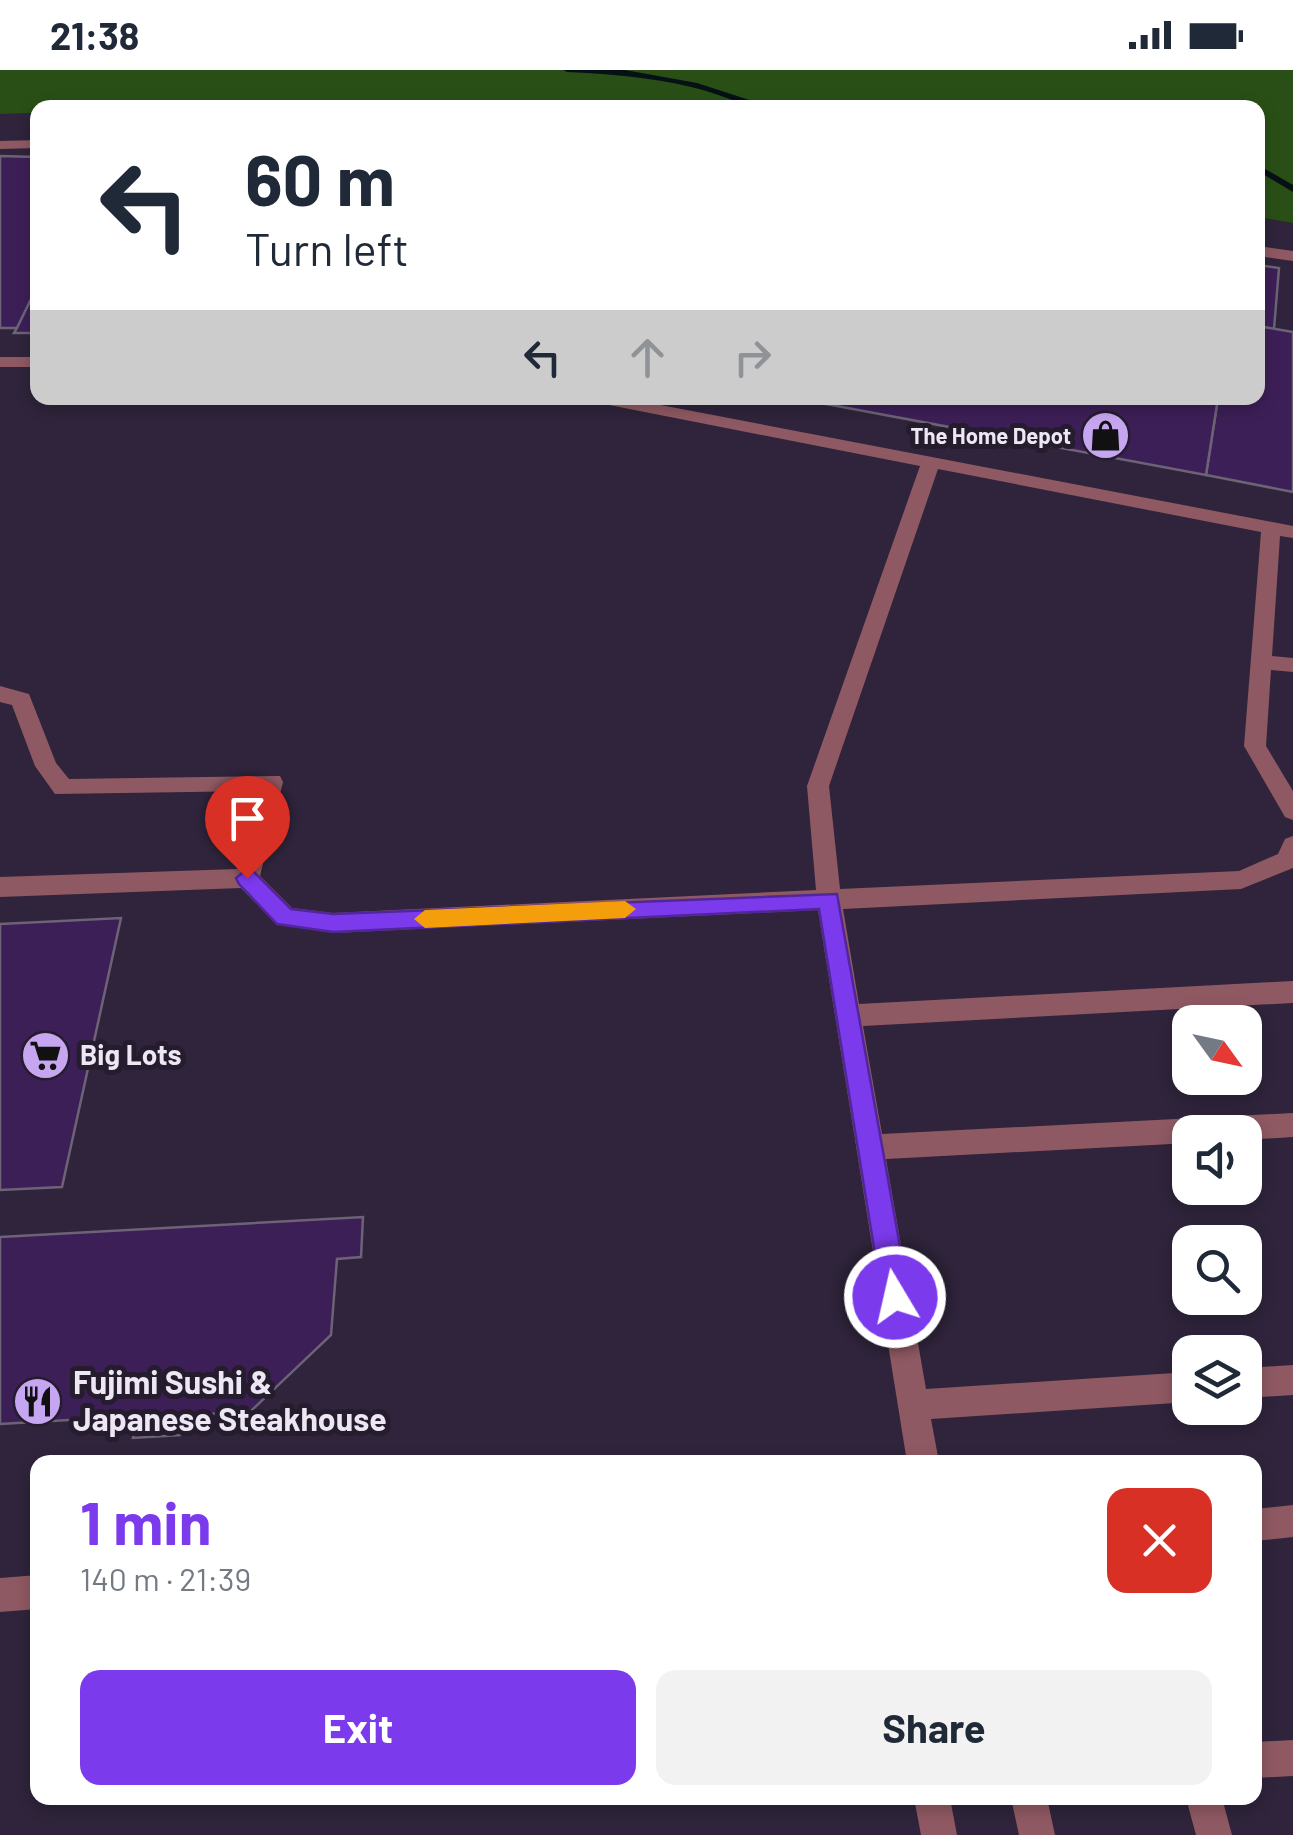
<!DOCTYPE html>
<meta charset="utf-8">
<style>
body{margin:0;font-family:Barlow,sans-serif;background:#f2f2f3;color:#1f2937;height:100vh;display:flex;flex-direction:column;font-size:38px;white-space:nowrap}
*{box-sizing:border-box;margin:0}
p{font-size:32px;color:#747a83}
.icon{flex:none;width:55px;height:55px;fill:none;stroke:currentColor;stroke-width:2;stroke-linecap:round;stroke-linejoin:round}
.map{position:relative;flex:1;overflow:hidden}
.drawer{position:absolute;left:30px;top:1385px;width:1232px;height:350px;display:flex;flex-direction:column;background:#fff;border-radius:20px;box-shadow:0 5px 15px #0003}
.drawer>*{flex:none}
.banner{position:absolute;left:30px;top:30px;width:1235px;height:305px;border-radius:20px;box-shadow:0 5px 15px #0003;background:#fff;color:#1f2937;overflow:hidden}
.needle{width:65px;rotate:123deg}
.tools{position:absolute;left:1172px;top:935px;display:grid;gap:20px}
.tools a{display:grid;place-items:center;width:90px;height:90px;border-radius:20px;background:#fff;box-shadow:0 5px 15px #0003;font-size:50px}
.pin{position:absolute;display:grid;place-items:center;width:85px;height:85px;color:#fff;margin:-102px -42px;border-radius:50% 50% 50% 0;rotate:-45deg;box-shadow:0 0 10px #0007}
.pin .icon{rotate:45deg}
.me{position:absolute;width:110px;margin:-55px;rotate:351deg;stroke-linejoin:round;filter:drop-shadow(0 0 8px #0008)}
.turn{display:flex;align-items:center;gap:35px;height:210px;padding:0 50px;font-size:45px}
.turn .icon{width:130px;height:130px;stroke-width:2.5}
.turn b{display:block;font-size:70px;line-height:85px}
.lanes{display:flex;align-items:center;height:95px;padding:0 50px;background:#0003;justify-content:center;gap:50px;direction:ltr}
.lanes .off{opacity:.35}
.round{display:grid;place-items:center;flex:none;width:105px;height:105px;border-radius:20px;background:#f2f2f3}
.overview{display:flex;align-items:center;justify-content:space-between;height:170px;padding:0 50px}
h1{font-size:60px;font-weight:700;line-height:75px;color:#7c3aed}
.button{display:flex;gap:20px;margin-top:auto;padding:20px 50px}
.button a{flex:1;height:115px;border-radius:20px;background:#7c3aed;color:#fff;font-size:40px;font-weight:700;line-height:115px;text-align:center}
.button a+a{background:#f2f2f3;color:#1f2937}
.status{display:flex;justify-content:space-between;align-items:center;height:70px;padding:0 50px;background:#fff;direction:ltr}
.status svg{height:28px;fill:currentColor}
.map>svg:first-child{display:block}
.built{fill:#2f243b;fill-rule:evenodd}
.green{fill:#294f16}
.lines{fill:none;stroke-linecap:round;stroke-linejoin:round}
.stream{fill:#051115;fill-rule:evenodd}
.building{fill:#3d1f57;stroke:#6c6377;stroke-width:2.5}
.lane{fill:#8f5963;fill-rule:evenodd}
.route{fill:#7c3aed;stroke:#51269a;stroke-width:2.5}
.slow{fill:#f59e0b}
.labels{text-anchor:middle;stroke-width:10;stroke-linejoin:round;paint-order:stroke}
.far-poi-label{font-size:22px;font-weight:bold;fill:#ece7f3;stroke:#251c2d;text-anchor:end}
.poi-label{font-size:28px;font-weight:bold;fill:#ece7f3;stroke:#251c2d;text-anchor:start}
.near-poi-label{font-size:32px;font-weight:bold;fill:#ece7f3;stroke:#251c2d;text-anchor:start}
</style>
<div class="status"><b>21:38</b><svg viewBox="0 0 49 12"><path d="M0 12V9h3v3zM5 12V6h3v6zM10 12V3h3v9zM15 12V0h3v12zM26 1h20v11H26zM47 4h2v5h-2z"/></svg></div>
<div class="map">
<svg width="1293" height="1765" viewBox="0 0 1293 1765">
<rect width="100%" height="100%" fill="#251c2d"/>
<path class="built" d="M 37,43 L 38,328 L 1258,328 L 1258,147 L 1293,153 L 1293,1765 L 0,1765 L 0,44 ZM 1190,952 L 1245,952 L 1245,1008 L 1190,1008 ZM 1190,1062 L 1245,1062 L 1245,1118 L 1190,1118 ZM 1190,1172 L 1245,1172 L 1245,1228 L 1190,1228 ZM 1190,1282 L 1245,1282 L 1245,1338 L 1190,1338 ZM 38,1392 L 1255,1392 L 1255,1728 L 38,1728 Z"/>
<path class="green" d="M 0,0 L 1293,0 L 1293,153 L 1258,147 L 1258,38 L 578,38 L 553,33 L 38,38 L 37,43 L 0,44 Z"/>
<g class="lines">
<g class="stream">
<path d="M 563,0 L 625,0 L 697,13 L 774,38 C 745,38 719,23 691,17 C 650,7 609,4 567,2 Z"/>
<path d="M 1258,95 L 1293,115 L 1293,122 L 1258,101 Z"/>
</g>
</g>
<g class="building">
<path d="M 0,86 L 38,87 L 38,215 L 17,258 L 0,258 Z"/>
<path d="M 1258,195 L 1279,198 L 1274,259 L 1258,256 Z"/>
<path d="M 38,215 L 38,263 L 14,263 L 17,258 Z"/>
<path d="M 1258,256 L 1293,262 L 1293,422 L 1206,405 L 1218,328 L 1258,328 Z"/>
<path d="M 794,328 L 1218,328 L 1206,405 Z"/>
<path d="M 121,848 L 62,1117 L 0,1120 L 0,854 Z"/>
<path d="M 363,1147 L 361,1187 L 337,1189 L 331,1265 L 251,1341 L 182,1346 L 180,1365 L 133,1368 L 137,1346 L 0,1354 L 0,1167 Z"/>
</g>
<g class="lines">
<g class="lane">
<path d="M 38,70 L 38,78 L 0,79 L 0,71 Z"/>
<path d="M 1258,176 L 1293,181 L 1293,191 L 1258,186 Z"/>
<rect x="0" y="287" width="38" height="10"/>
<path d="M 590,328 L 624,328 L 1293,456 L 1293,468 L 1280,466 L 1272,586 L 1293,588 L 1293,602 L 1271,600 L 1266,676 L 1293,721 L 1293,750 L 1285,747 L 1244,676 L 1261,462 L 938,399 L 829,716 L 840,819 L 1239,801 L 1278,784 L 1285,769 L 1293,766 L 1293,798 L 1241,819 L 843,839 L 859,934 L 1293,911 L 1293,933 L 863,956 L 882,1064 L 1293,1043 L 1293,1067 L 1245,1070 L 1245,1062 L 1190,1062 L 1190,1073 L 886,1089 L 926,1319 L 1190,1302 L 1190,1332 L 931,1349 L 939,1392 L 907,1392 L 818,840 L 333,863 L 276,854 L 241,818 L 0,827 L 0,807 L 237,799 L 258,721 L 55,724 L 35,696 L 12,635 L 0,632 L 0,616 L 29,624 L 56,693 L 69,709 L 280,706 L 283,712 L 260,806 L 292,838 L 333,843 L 816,820 L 807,716 L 920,396 L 599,333 Z"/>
<path d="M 1293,1295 L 1293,1325 L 1245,1328 L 1245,1298 Z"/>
<path d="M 1293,1435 L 1293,1467 L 1255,1471 L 1255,1439 Z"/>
<path d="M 38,1505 L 38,1539 L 0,1542 L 0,1508 Z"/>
<path d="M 1293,1670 L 1293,1706 L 1255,1708 L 1255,1672 Z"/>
<path d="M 914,1728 L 950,1728 L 957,1765 L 921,1765 Z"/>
<path d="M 1011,1728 L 1047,1728 L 1055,1765 L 1019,1765 Z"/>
<path d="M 1186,1728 L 1222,1728 L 1232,1765 L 1196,1765 Z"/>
</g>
</g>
<path class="route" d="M 247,799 L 254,802 L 291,839 L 333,844 L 837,824 L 909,1227 L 905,1236 L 895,1240 L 886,1236 L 882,1227 L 819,839 L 333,862 L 277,854 L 239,814 L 236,808 Z"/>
<path class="slow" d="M 625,831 L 636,839 L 625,848 L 425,858 L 414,849 L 425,840 Z"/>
<defs>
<symbol id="shop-disc" viewBox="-11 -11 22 22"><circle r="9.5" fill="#c6a6f0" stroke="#251c2d"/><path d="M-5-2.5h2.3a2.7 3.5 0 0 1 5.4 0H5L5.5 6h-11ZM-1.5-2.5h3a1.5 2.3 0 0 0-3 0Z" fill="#111"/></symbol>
<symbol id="supermarket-disc" viewBox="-11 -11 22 22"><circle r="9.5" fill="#c6a6f0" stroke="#251c2d"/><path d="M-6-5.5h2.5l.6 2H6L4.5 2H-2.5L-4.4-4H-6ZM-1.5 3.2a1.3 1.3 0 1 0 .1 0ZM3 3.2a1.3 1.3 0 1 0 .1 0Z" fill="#111"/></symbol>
<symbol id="restaurant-disc" viewBox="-11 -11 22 22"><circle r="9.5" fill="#c6a6f0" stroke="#251c2d"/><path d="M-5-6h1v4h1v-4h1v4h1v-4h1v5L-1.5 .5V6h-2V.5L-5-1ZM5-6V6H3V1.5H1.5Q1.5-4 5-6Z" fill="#111"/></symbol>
</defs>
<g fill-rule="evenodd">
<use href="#shop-disc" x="1078" y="338" width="55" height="55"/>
<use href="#supermarket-disc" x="18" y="958" width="55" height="55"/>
<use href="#restaurant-disc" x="10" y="1304" width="55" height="55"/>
</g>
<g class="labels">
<g class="far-poi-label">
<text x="1071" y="374">The Home Depot</text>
</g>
<g class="poi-label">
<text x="80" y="995">Big Lots</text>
</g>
<g class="near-poi-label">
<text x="73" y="1324">Fujimi Sushi &amp;<tspan x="73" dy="37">Japanese Steakhouse</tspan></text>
</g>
</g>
</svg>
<div class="tools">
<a><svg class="needle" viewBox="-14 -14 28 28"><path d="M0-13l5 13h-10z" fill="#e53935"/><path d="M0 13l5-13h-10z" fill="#747a83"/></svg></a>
<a><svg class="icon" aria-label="sound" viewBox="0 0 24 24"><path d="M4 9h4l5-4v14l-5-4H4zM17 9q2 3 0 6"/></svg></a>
<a><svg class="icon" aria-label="search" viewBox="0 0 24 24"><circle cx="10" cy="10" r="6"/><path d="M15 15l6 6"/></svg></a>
<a><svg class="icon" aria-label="layers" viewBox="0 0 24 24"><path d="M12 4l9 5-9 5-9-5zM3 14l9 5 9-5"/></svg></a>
</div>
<div class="pin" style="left:247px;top:808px;background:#d93025"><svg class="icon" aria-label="arrive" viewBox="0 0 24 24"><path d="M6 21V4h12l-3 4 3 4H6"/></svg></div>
<svg class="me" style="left:895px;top:1227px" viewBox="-20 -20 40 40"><circle r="17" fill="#7c3aed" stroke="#fff" stroke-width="3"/><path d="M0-11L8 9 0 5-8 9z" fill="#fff"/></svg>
<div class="banner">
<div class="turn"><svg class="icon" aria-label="left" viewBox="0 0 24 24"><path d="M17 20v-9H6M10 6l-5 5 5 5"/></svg><div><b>60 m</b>Turn left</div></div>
<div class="lanes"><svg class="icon" aria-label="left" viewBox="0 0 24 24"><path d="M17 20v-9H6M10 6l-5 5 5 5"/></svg><svg class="icon off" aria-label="ahead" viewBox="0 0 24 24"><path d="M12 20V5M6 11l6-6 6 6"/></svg><svg class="icon off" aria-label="right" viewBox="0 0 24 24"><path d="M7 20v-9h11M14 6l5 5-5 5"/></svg></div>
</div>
<section class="drawer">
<div class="overview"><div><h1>1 min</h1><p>140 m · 21:39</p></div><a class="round" style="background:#d93025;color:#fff"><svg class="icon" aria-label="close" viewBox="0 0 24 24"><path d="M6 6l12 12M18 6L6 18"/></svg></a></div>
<div class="button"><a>Exit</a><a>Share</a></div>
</section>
</div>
